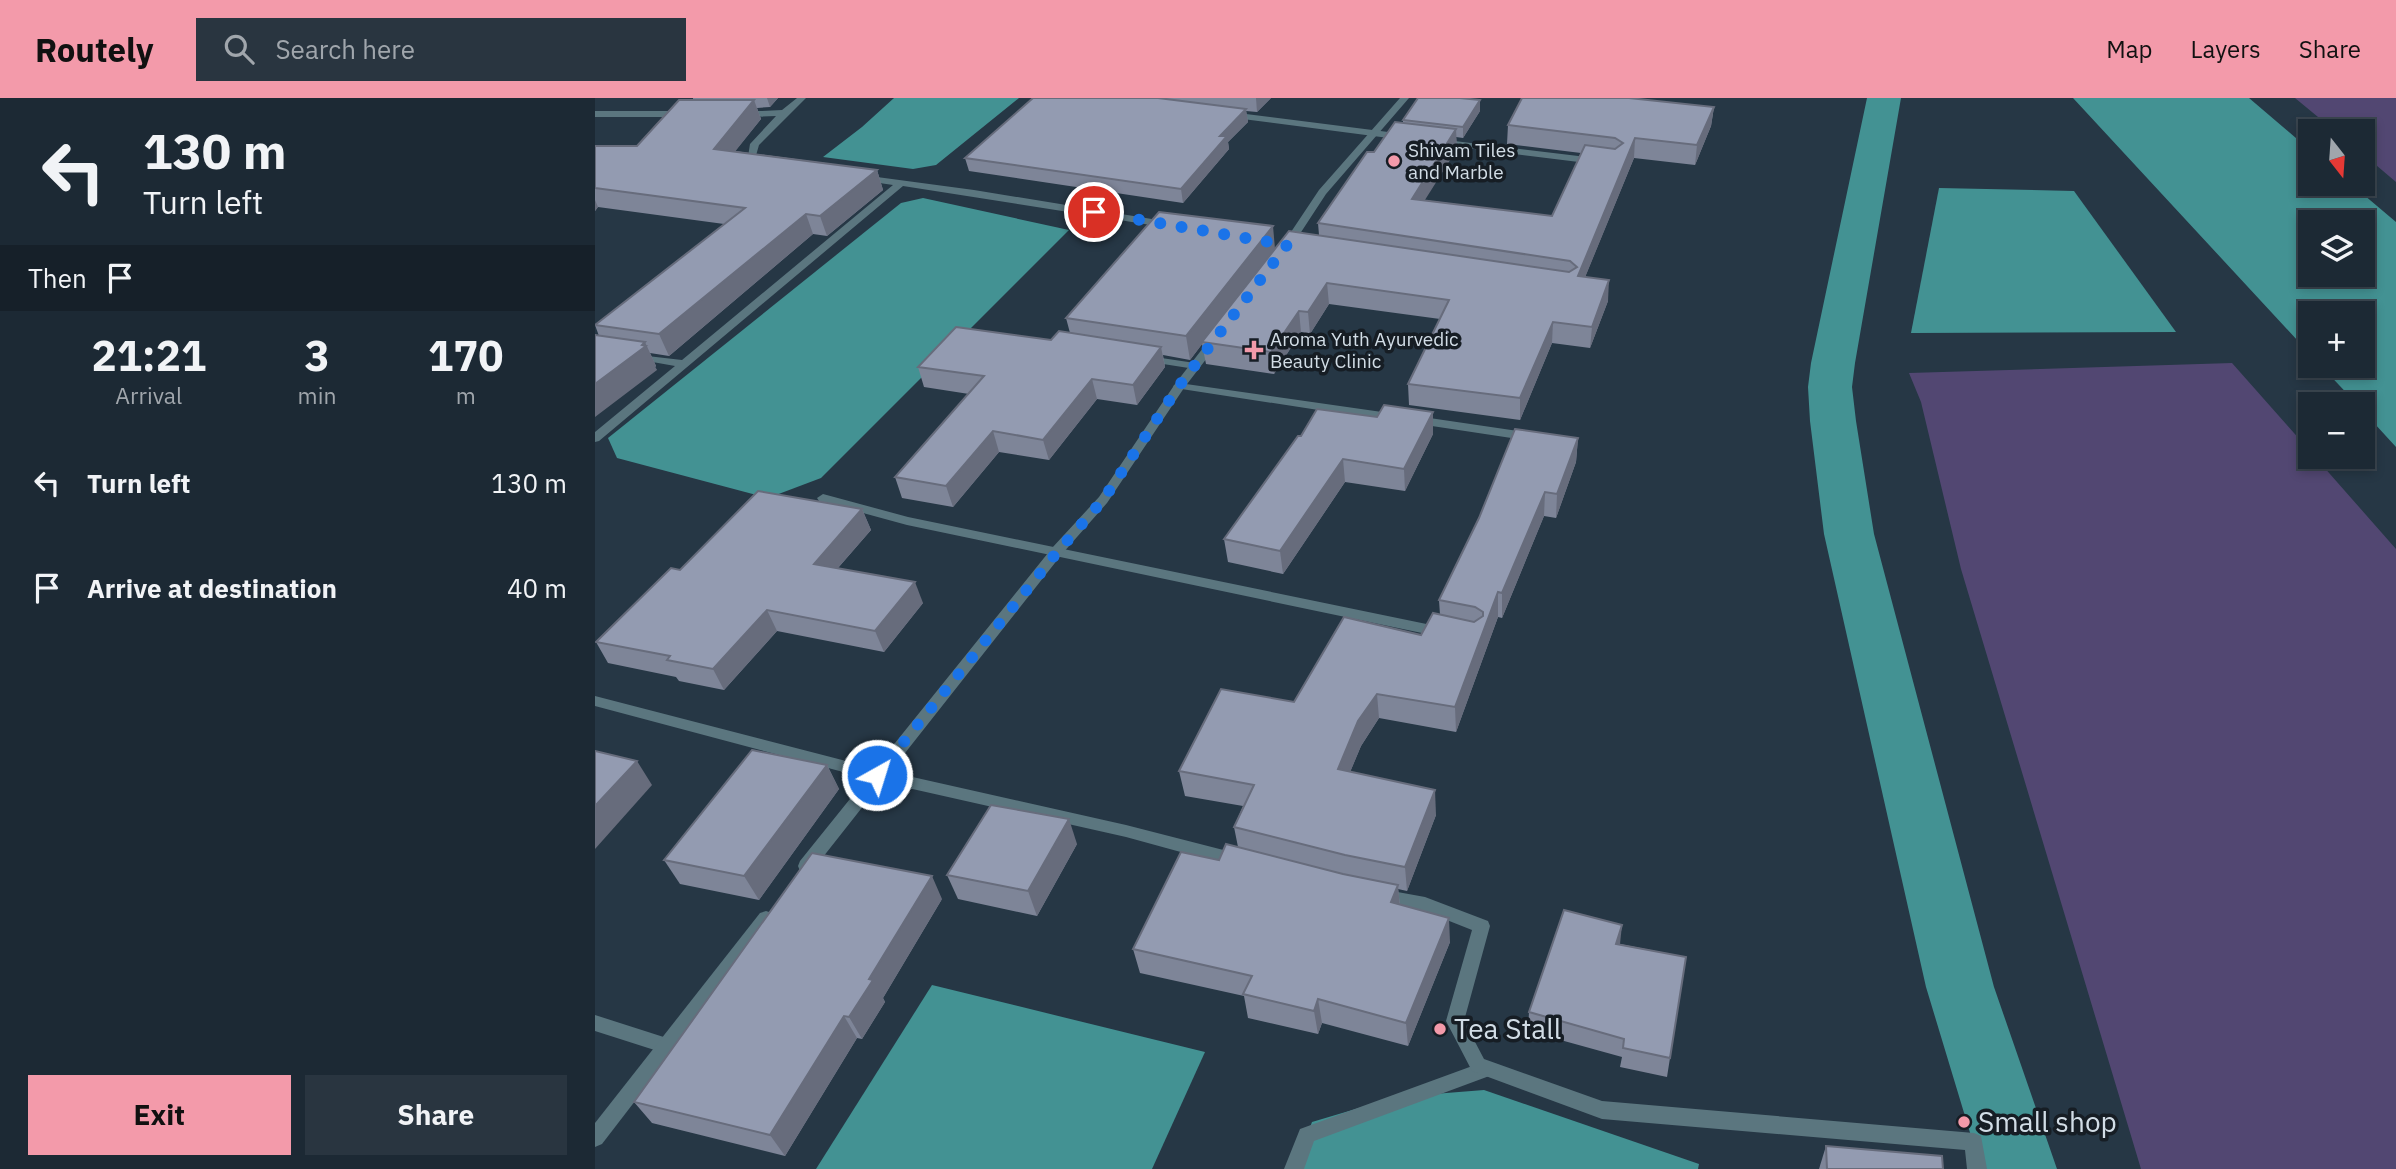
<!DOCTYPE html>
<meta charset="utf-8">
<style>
body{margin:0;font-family:"IBM Plex Sans",sans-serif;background:#293540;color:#f1f3f6;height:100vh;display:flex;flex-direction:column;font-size:26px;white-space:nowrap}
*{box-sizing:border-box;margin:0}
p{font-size:23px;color:#a0a6ac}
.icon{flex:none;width:38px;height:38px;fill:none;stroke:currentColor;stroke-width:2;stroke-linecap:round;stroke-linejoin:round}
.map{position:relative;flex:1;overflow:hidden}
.side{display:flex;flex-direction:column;background:#1c2934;width:595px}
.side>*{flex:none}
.hud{background:#1c2934;color:#f1f3f6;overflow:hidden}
.needle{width:46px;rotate:163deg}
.tools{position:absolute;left:1703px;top:21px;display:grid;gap:14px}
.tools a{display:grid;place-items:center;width:77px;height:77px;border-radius:0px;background:#1c2934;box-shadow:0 4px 10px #0003,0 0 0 2px #3a454f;font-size:35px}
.pin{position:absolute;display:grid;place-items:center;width:60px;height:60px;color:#fff;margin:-30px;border:4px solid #fff;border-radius:50%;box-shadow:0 2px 7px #0007}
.me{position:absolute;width:77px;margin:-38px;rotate:39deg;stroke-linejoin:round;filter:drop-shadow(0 0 5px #0008)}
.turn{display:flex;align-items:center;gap:24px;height:147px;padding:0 28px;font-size:32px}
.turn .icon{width:91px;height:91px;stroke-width:2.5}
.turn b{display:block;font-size:49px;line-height:60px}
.then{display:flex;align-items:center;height:66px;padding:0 28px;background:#0003;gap:14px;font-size:26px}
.eta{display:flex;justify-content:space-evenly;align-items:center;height:119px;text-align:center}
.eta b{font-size:42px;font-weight:700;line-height:49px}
.button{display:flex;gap:14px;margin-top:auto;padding:14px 28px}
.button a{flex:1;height:80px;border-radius:0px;background:#f39aaa;color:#111;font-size:28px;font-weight:700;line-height:80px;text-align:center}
.button a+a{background:#293540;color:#f1f3f6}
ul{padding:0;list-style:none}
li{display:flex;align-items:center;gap:21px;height:105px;padding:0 28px}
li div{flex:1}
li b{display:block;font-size:26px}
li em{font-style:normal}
header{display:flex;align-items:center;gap:42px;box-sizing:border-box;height:98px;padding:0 35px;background:#f39aaa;color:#111}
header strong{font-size:33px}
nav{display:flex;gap:38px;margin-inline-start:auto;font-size:24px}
.search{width:490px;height:63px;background:#293540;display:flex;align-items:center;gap:18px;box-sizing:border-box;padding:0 24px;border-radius:0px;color:#a0a6ac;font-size:26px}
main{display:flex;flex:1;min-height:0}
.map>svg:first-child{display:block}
.green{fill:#524772}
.water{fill:#439293;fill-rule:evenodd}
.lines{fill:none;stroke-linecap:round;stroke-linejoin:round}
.canal{fill:#439293;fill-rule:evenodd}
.pedestrian{fill:#5b767f;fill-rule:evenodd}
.minor{fill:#5b767f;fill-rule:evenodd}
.tertiary{fill:#5b767f;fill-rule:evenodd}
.wall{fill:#7e8598}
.shaded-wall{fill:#676c7c}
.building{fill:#939bb1;stroke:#676c7c;stroke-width:2}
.route{stroke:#1a73e8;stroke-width:12;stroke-dasharray:0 21.6}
.poi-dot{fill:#f39aaa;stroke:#161d24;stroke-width:2.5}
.labels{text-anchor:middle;stroke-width:7;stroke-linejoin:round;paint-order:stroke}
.far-poi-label{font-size:19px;fill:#d2dde6;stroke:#161d24;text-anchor:start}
.near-poi-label{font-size:28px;fill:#d2dde6;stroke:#161d24;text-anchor:start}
</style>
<header>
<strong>Routely</strong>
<div class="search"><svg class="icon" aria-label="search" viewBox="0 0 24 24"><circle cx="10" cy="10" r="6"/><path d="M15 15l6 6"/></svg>Search here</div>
<nav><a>Map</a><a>Layers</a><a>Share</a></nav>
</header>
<main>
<section class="side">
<div class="hud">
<div class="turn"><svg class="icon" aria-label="left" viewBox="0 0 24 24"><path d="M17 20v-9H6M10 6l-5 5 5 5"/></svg><div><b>130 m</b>Turn left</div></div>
<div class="then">Then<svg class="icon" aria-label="arrive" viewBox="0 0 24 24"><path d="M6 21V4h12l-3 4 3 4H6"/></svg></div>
</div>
<div class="eta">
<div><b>21:21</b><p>Arrival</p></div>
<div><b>3</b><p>min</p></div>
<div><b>170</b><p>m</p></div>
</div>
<ul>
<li><svg class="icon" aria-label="left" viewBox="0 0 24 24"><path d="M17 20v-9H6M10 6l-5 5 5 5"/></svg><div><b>Turn left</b></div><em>130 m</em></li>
<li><svg class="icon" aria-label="arrive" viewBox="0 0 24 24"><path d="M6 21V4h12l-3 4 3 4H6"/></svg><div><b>Arrive at destination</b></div><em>40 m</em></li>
</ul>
<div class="button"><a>Exit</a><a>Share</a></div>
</section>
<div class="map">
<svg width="1801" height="1071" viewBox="0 0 1801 1071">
<rect width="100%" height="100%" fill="#263745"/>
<g class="green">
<path d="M 1700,0 L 1801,0 L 1801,84 L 1768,56 L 1768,33 L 1740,33 Z"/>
<path d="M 1637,265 L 1715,353 L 1715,359 L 1720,359 L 1801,451 L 1801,1071 L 1546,1071 L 1366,471 L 1326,304 L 1314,275 Z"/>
</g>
<g class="water">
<path d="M 299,0 L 424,0 L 341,67 L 318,71 L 228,59 L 267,29 Z"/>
<path d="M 1478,0 L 1654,0 L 1715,52 L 1715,86 L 1756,86 L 1801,124 L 1801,349 L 1768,313 L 1768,306 L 1762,306 L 1726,268 L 1768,268 L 1768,215 L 1715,215 L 1715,256 ZM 1715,124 L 1768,124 L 1768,177 L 1715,177 Z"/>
<path d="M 1344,90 L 1479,93 L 1581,234 L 1316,235 Z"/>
<path d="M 328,100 L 474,132 L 226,380 L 173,400 L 22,360 L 13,340 L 306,105 Z"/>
<path d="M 337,887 L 610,954 L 557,1071 L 221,1071 Z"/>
<path d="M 889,992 L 1104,1066 L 1103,1071 L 699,1071 L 717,1024 L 801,999 Z"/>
</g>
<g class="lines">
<path class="canal" d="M 1272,0 L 1306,0 L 1260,265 L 1257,289 L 1261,323 L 1279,436 L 1399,889 L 1462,1071 L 1386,1071 L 1331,889 L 1229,436 L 1215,323 L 1213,289 L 1216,265 Z"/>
<g class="pedestrian">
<path d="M 553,258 L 600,265 L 606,268 L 600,271 L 549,263 L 549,259 Z"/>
<path d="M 891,963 L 897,965 L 900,971 L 897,977 L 719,1043 L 709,1071 L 689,1071 L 705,1031 Z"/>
</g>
<g class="minor">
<path d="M 202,0 L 211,0 L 164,47 L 160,61 L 167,63 L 167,67 L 152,65 L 155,46 L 181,18 L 148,19 L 145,18 L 145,14 L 187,12 Z"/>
<path d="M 0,13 L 89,13 L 93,16 L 89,19 L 0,19 Z"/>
<path d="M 635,14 L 809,36 L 814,39 L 809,42 L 632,19 L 631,17 Z"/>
<path d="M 843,41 L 1000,60 L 1005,63 L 1000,66 L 840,46 L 840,42 Z"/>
<path d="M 267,77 L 379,92 L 575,124 L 580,127 L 575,130 L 308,88 L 4,343 L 0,344 L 0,334 L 80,268 L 35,260 L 35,256 L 87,262 L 298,87 L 264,82 L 264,78 Z"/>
<path d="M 584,285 L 801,316 L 807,320 L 801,324 L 580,290 L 578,288 Z"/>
<path d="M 821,318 L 923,333 L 929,337 L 923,341 L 817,325 L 817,319 Z"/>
<path d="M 228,396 L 313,419 L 846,529 L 853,534 L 846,539 L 312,427 L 224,403 L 222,400 Z"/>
<path d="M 0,598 L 282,671 L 531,727 L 644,756 L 650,758 L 652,763 L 650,768 L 644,770 L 531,739 L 282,683 L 0,608 Z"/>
<path d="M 786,791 L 830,799 L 893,823 L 895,828 L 869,923 L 889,961 L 1007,1003 L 1379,1035 L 1386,1038 L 1392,1071 L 1372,1071 L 1370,1052 L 1007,1021 L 877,973 L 851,923 L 877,832 L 829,813 L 780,803 L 778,798 L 780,793 Z"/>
<path d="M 0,917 L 78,942 L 81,948 L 78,954 L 72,956 L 0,933 Z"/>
</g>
<g class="tertiary">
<path d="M 805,0 L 814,0 L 731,96 L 695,151 L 687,151 L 686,149 L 724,92 Z"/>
<path d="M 619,240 L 625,243 L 589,290 L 512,405 L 467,456 L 217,773 L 211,775 L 205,773 L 203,768 L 205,763 L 457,450 L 504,399 L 580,286 L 615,241 Z"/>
<path d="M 171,813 L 177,815 L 179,820 L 177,825 L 7,1046 L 0,1049 L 0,1025 L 165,815 Z"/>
</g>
</g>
<g class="wall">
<path d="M 98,0 L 183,0 L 175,9 L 162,10 L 166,21 L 140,53 L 282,72 L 288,92 L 232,138 L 218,136 L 74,258 L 55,255 L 61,268 L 60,269 L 62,272 L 4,238 L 0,227 L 129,126 L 3,109 L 0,113 L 0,48 L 42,48 L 98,2 Z"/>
<path d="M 438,0 L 676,0 L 662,14 L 651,13 L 653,24 L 633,44 L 634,51 L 588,105 L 374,73 L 370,60 Z"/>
<path d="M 1119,9 L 1116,28 L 1100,67 L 1039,60 L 990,179 L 1013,203 L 995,250 L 957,245 L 925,322 L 814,307 L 813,286 L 845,221 L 734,206 L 715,236 L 706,234 L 679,276 L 611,266 L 607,246 L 595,262 L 568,257 L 570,269 L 542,307 L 502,301 L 454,362 L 404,354 L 358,409 L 307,400 L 300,379 L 374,296 L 329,289 L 323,269 L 456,242 L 475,235 L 471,220 L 680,150 L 724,137 L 723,125 L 779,54 L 808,24 L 808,22 L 885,13 L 868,40 L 861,39 L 862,51 L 829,102 L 957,118 L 986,55 L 912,46 L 913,27 Z"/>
<path d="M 838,314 L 838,336 L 810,393 L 750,384 L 688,476 L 633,464 L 629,441 L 782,319 Z"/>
<path d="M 983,340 L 981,364 L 961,420 L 949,418 L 907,520 L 903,519 L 861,634 L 784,620 L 766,648 L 755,674 L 841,717 L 812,793 L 803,791 L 805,807 L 855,844 L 813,948 L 727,925 L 723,936 L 653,920 L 649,898 L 545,875 L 538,851 L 624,762 L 643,749 L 639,729 L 648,708 L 590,698 L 584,673 L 699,604 L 826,537 L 845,517 L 844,502 Z"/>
<path d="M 267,411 L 276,432 L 243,470 L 328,505 L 289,554 L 182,533 L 129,592 L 84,583 L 81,579 L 13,565 L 1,544 L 85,472 Z"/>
<path d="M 232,667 L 244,691 L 164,802 L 85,786 L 69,762 Z"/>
<path d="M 482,746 L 442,818 L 363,801 L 352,777 Z"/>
<path d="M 347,801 L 288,900 L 290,904 L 267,941 L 262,940 L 190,1058 L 57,1025 L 39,1004 Z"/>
<path d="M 1025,846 L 1091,859 L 1072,979 L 1025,969 L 1027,959 L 933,933 L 934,914 Z"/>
<path d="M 1231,1048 L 1348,1071 L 1224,1071 Z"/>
</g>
<g class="shaded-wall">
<path d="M 172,0 L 183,0 L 175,9 Z"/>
<path d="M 661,0 L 676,0 L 662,14 Z"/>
<path d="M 159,2 L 166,21 L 127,70 L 119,51 Z"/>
<path d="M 885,2 L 885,13 L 868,40 L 868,29 Z"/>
<path d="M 1119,9 L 1116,28 L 1100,67 L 1102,47 Z"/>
<path d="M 651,11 L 653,24 L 633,44 L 634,51 L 588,105 L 586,91 L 625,38 Z"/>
<path d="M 861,31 L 862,51 L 818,121 L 817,101 Z"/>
<path d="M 1040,40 L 1039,60 L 982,199 L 983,178 Z"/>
<path d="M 282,72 L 288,92 L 232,138 L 225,118 Z"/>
<path d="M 0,102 L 3,109 L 0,113 Z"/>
<path d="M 211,116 L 218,136 L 74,258 L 64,236 Z"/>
<path d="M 678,128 L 680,151 L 595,262 L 591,238 Z"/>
<path d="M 1014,182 L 1013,203 L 995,250 L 997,229 Z"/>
<path d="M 732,185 L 734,206 L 715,236 L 713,214 Z"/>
<path d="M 704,213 L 706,234 L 679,276 L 676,254 Z"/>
<path d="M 958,224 L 957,245 L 925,322 L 925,300 Z"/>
<path d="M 50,244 L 61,268 L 60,269 L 62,272 L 0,319 L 0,286 Z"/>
<path d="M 566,249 L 570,269 L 542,307 L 538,287 Z"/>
<path d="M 497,281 L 502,301 L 454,362 L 448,342 Z"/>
<path d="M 838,314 L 838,336 L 810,393 L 809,371 Z"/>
<path d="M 398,333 L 404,354 L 358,409 L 351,388 Z"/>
<path d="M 983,340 L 981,364 L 961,420 L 962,396 Z"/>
<path d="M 748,361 L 750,384 L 688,476 L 685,453 Z"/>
<path d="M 950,394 L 949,418 L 907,520 L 907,495 Z"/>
<path d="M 267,411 L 276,432 L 228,487 L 219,466 Z"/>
<path d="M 320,484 L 328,505 L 289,554 L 280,533 Z"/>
<path d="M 903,494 L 903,519 L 861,634 L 860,609 Z"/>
<path d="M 172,512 L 182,533 L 129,592 L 118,571 Z"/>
<path d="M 782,596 L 784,620 L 766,648 L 746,696 L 743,671 L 763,623 Z"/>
<path d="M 42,663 L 57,687 L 0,751 L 0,708 Z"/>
<path d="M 232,667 L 244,691 L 164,802 L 149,778 Z"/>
<path d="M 840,692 L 841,717 L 812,793 L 810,769 Z"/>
<path d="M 474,721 L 482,746 L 442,818 L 433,793 Z"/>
<path d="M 337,778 L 347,801 L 288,900 L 290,904 L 267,941 L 254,919 L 274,881 Z"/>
<path d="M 803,787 L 805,811 L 796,804 Z"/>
<path d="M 854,820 L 855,844 L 813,948 L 811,925 Z"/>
<path d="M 1027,827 L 1025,846 L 1021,846 Z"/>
<path d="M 723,901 L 727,925 L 723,936 L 719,913 Z"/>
<path d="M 249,918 L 262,940 L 190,1058 L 175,1037 Z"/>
</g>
<g class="building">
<path d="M 438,0 L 563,0 L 651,11 L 625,38 L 632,38 L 586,91 L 370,60 Z"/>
<path d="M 823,0 L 865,0 L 885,2 L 868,29 L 808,22 Z"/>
<path d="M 927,0 L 1034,0 L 1119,9 L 1102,47 L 1040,40 L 983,178 L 1014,182 L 997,229 L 958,224 L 925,300 L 813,286 L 854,202 L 732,185 L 713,214 L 704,213 L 676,254 L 607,244 L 694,133 L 974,174 L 982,169 L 975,163 L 723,125 L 772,54 L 779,54 L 800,24 L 861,31 L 817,101 L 957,118 L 990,47 L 1020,51 L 1028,45 L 1020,40 L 913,27 Z"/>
<path d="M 84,2 L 159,2 L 119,51 L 282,72 L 225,118 L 211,116 L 64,236 L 0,227 L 150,110 L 0,90 L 0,48 L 42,48 Z"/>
<path d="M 564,114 L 678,128 L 591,238 L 471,220 Z"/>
<path d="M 361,229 L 456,242 L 464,233 L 566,249 L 538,287 L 497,281 L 448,342 L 398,333 L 351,388 L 300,379 L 389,278 L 323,269 Z"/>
<path d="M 0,237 L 50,244 L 47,247 L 51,248 L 0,286 Z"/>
<path d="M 789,307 L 838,314 L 809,371 L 748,361 L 685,453 L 629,441 L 703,338 L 706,338 L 722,311 L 782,319 Z"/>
<path d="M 920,331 L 983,340 L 962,396 L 950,394 L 907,495 L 903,494 L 860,609 L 782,596 L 763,623 L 743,671 L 840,692 L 810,769 L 750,757 L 639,729 L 659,687 L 584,673 L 626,591 L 699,604 L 749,519 L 826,537 L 838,515 L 879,524 L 888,518 L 888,514 L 880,509 L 844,502 L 884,420 Z"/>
<path d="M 163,393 L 267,411 L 219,466 L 320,484 L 280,533 L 172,512 L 118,571 L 72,562 L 75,558 L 1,544 L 76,470 L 85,472 Z"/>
<path d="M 157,652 L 232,667 L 149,778 L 69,762 Z"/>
<path d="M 0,653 L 42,663 L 0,708 Z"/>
<path d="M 396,707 L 474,721 L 433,793 L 352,777 Z"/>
<path d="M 631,746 L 748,776 L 803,787 L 796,804 L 854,820 L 811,925 L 723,901 L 719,913 L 648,896 L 657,878 L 538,851 L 586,754 L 624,762 Z"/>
<path d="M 217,755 L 337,778 L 274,881 L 278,882 L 254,919 L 249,918 L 175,1037 L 39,1004 Z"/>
<path d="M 969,812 L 1027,827 L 1021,846 L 1091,859 L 1075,960 L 1028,950 L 1029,941 L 934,914 Z"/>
<path d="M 1231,1048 L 1347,1058 L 1348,1071 L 1232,1071 Z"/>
</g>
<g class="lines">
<path class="route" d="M 282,677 L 463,453 L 508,402 L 584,288 L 692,147 L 499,114"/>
</g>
<g class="poi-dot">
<circle cx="799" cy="63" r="7"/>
<path d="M655.5 241.5h7v7h7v7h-7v7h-7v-7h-7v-7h7z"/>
<circle cx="845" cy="931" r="7"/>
<circle cx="1369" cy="1024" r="7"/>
</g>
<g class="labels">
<g class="far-poi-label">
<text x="813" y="59">Shivam Tiles<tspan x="813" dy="22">and Marble</tspan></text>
<text x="675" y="248">Aroma Yuth Ayurvedic<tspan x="675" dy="22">Beauty Clinic</tspan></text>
</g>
<g class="near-poi-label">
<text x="859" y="941">Tea Stall</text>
<text x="1383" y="1034">Small shop</text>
</g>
</g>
</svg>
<div class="tools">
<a><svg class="needle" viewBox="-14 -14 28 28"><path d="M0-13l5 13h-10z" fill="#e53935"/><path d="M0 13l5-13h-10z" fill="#a0a6ac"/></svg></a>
<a><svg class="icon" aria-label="layers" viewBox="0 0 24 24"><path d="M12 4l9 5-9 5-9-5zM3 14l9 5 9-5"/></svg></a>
<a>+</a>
<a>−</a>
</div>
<div class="pin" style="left:499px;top:114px;background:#d93025"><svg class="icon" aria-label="arrive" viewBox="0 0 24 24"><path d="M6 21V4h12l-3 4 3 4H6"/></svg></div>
<svg class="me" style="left:282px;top:677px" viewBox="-20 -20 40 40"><circle r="17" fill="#1a73e8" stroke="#fff" stroke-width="3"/><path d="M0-11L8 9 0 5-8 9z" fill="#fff"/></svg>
</div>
</main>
